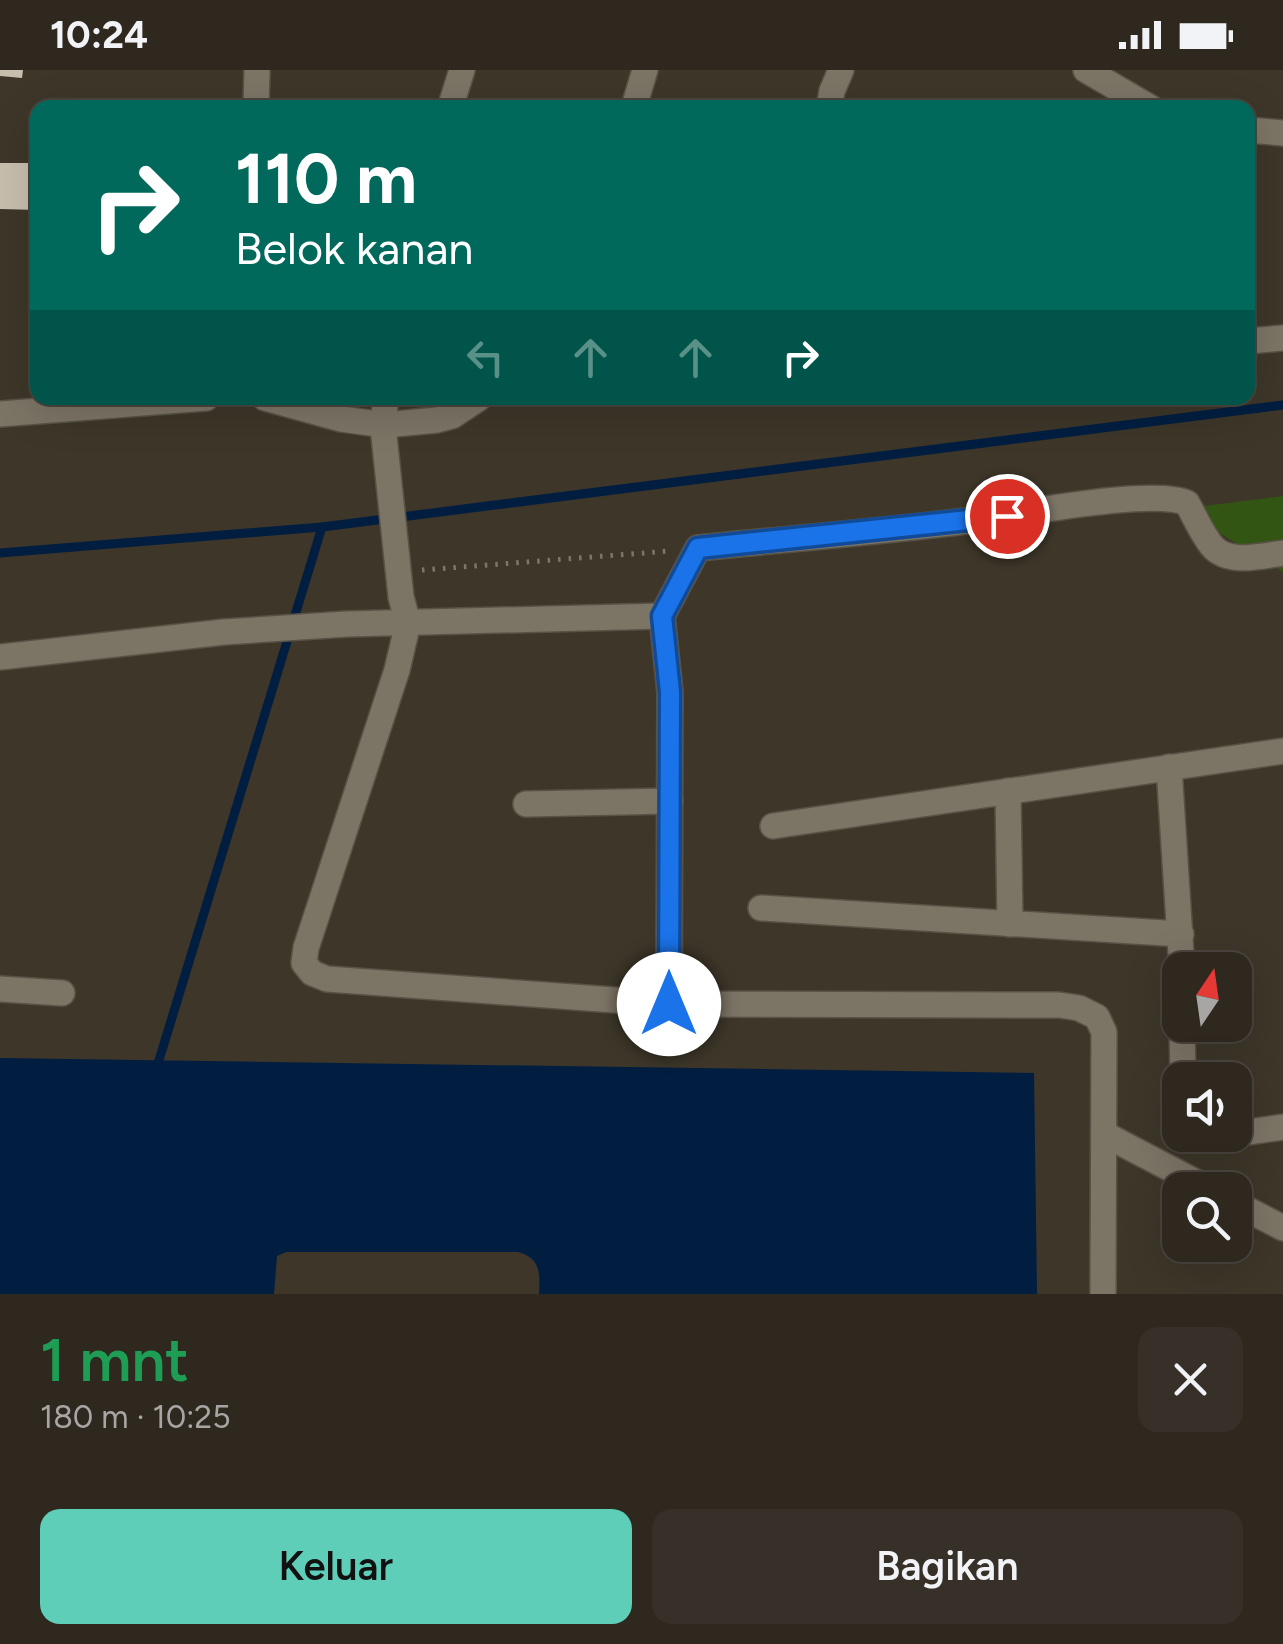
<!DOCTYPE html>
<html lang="id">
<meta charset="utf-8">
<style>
body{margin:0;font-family:Figtree,sans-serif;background:#363028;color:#f1f3f6;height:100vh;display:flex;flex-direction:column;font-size:38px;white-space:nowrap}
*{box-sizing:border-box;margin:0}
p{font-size:32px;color:#a7a6a4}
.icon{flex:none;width:55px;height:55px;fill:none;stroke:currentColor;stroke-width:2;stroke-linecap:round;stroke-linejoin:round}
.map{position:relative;height:1224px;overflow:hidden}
.panel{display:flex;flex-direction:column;background:#2e281f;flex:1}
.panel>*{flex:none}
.top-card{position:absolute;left:30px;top:30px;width:1225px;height:305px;border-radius:20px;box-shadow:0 10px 40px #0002,0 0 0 2px #49443d;background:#00695c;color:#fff;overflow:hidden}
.needle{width:65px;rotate:13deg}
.tools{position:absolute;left:1162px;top:882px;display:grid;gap:20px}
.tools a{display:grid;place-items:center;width:90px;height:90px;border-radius:20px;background:#2e281f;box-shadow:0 10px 40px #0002,0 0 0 2px #49443d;font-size:50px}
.pin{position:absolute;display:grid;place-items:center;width:85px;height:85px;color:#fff;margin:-42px;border:5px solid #fff;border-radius:50%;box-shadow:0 2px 10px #0007}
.me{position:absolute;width:110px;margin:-55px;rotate:0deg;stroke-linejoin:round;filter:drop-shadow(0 0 8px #0008)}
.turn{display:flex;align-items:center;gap:35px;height:210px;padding:0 40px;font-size:45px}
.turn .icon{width:130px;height:130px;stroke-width:2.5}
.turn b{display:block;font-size:70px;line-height:85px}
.lanes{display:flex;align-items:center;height:95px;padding:0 40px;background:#0003;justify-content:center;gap:50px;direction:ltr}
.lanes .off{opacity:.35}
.round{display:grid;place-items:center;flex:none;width:105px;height:105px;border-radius:20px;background:#363028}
.headline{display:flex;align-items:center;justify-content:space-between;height:170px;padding:0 40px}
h1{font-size:60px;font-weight:600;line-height:75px;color:#1e9e55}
.action{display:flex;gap:20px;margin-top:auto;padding:20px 40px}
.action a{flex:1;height:115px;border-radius:20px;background:#5eceb8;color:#111;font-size:40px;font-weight:600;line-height:115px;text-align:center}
.action a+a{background:#363028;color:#f1f3f6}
.status{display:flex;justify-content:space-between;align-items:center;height:70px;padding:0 50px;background:#2e281f;direction:ltr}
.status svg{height:28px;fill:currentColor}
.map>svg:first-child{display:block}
.green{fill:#325514}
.water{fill:#011e41}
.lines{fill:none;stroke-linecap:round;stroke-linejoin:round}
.stream{stroke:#011e41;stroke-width:9}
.building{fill:#c7beae}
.street-casing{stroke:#585246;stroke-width:28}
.path{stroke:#7d766b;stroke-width:5;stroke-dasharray:2.5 8;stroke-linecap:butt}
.street{stroke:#7c7465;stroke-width:25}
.route-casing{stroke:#114b97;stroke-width:25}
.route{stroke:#1a73e8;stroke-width:18}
</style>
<div class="status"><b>10:24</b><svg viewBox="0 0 49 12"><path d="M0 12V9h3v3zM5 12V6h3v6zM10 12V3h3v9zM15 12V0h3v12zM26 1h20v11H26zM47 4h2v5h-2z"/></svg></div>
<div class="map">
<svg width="1283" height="1224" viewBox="0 0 1283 1224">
<rect width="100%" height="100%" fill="#3d3629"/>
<path class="green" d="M 1283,426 L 1283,502 L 1180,439 Z"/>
<path class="water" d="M 0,988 L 1034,1003 L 1037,1224 L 539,1224 C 540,1204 541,1188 518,1182 L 286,1182 L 277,1186 L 274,1224 L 0,1224 Z"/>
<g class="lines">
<g class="stream">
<path d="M 0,483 L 322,457 L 1283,335"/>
<path d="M 156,1000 L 322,457"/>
</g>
</g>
<g class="building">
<path d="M 0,0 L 23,0 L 22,8 L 0,6 Z"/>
<path d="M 0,93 L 38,93 L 38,140 L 0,139 Z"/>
</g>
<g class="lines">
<defs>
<g id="street">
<path d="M 1086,0 L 1151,38"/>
<path d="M 636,30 L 645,0"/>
<path d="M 256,38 L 257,0"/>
<path d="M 450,38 L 462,0"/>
<path d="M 829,38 L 832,21 L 841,0"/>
<path d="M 1248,60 L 1283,63"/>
<path d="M 1248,271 L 1283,268"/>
<path d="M 265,328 L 341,349 L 385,355 L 437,350 L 452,346 L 479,328"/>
<path d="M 385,328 L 384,366 L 401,527 L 408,553 L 397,600 L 306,878 L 304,893 L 312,903 L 327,909 L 669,934 L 1059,935 L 1079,938 L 1097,947 L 1104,962 L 1103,1224"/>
<path d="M 0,344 L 206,328"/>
<path d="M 662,546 L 670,622 L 669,934"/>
<path d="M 0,587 L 224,562 L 347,554 L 662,546 L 698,478 C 787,469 877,462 966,451 C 1011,446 1151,417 1187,433 C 1195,447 1202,464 1212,476 C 1228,495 1262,486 1283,483"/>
<path d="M 1169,697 L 1182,900"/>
<path d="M 1008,721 L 1010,854"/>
<path d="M 526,734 L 670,731"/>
<path d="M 773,756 L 1283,681"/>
<path d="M 761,838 L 1181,864"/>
<path d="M 0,919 L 62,923"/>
<path d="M 1182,955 L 1183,1010"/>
<path d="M 1104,1064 L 1211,1120"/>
<path d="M 1235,1064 L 1283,1057"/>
<path d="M 1200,1065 L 1209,1068 L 1230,1065"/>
<path d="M 1235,1133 L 1283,1158"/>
</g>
</defs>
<use href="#street" class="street-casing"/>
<path class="path" d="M 422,500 L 670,481"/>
<use href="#street" class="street"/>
</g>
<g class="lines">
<defs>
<path id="route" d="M 669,934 L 670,622 L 662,546 L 698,478 L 1007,446"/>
</defs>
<use href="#route" class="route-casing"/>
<use href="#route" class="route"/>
</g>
</svg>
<div class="tools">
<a><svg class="needle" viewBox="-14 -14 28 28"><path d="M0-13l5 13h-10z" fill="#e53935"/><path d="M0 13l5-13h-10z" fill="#a7a6a4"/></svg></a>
<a><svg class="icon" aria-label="sound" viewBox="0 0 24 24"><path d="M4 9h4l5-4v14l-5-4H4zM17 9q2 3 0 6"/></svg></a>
<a><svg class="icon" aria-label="search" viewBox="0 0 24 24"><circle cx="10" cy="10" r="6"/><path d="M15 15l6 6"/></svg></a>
</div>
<div class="pin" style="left:1007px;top:446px;background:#d93025"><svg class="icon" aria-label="arrive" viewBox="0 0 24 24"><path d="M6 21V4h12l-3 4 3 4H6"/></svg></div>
<svg class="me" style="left:669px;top:934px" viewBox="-20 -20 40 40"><circle r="19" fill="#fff"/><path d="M0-13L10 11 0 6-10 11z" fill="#1a73e8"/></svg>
<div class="top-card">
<div class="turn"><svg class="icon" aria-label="right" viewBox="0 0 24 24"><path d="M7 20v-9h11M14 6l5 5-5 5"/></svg><div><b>110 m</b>Belok kanan</div></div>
<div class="lanes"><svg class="icon off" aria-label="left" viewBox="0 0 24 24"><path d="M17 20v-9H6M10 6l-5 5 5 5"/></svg><svg class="icon off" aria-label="ahead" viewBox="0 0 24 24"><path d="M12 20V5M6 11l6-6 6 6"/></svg><svg class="icon off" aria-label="ahead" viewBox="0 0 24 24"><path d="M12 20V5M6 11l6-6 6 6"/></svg><svg class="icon" aria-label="right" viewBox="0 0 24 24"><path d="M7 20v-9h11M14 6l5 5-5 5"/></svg></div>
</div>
</div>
<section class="panel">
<div class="headline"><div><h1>1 mnt</h1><p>180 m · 10:25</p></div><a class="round"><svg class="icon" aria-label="close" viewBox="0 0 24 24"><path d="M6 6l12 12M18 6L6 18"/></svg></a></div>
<div class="action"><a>Keluar</a><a>Bagikan</a></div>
</section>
